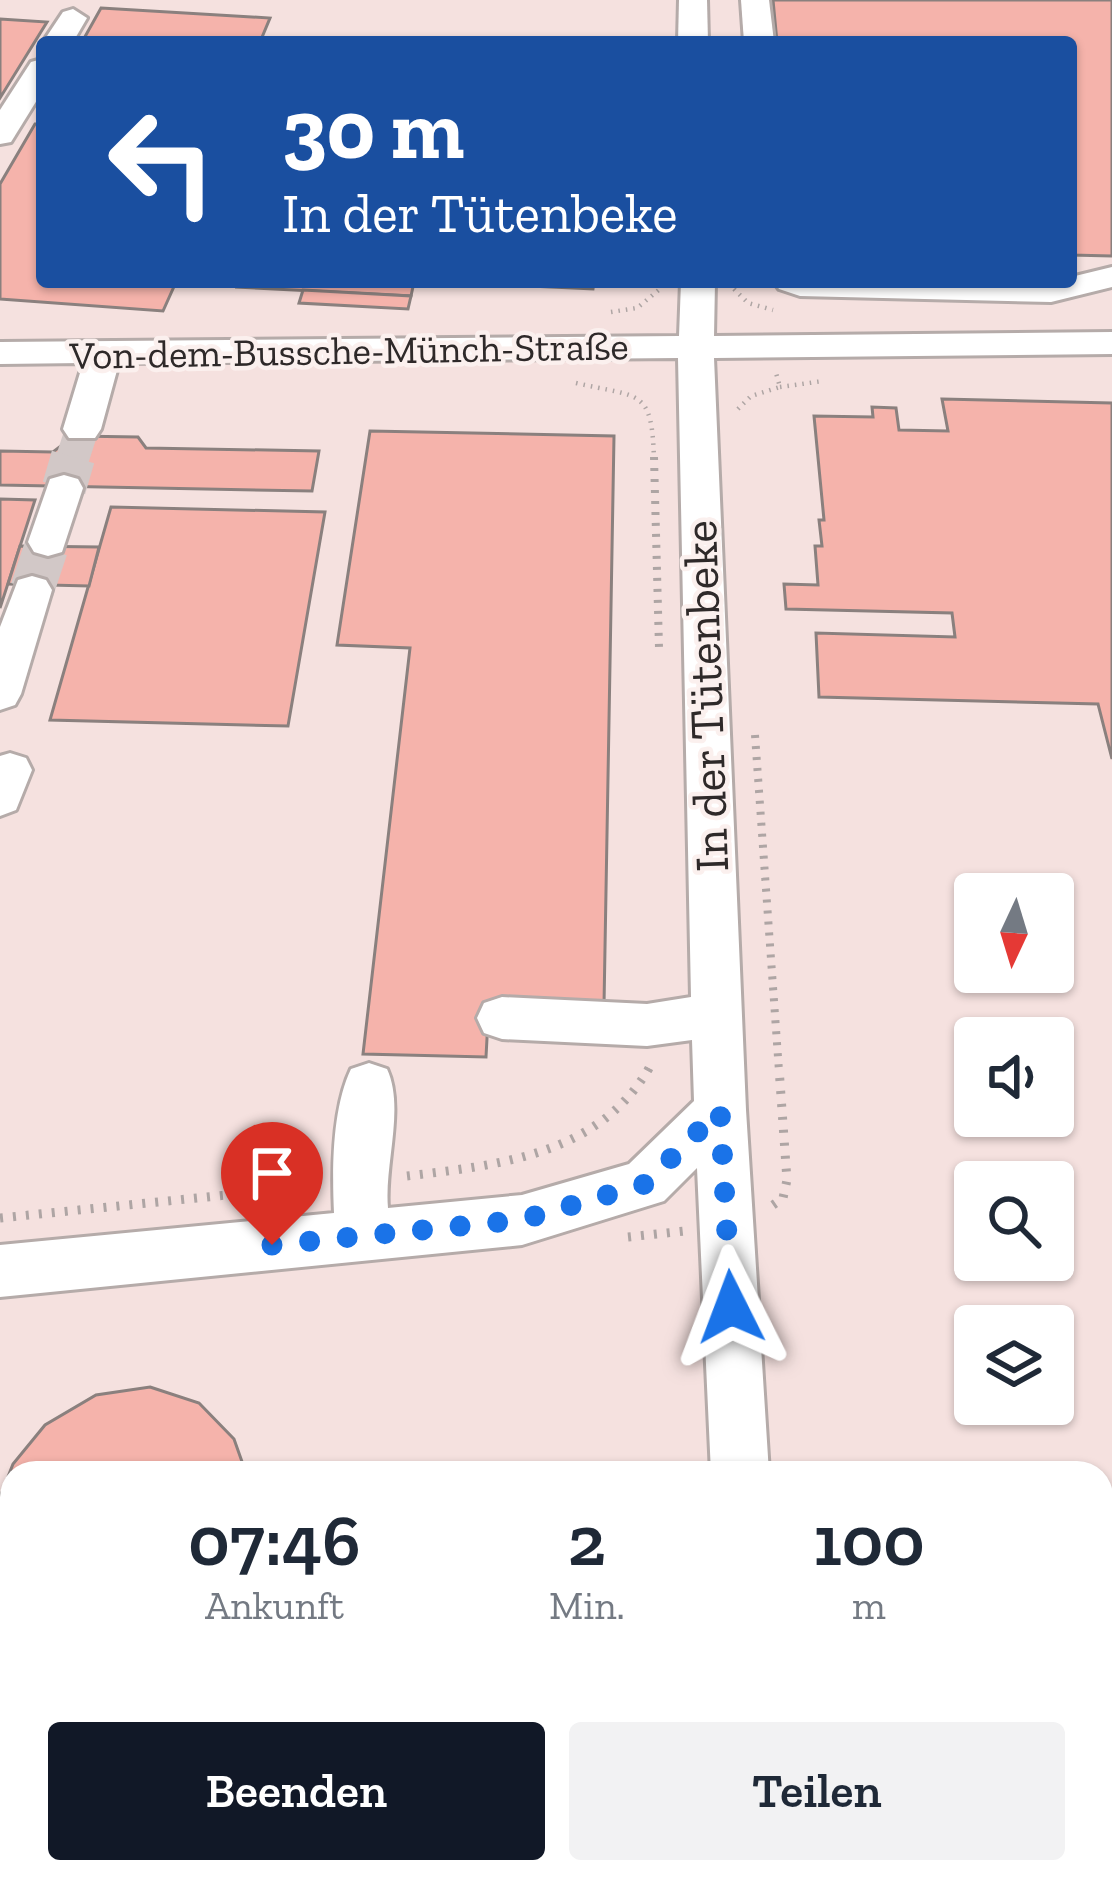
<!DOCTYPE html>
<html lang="de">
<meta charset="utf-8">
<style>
body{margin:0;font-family:"Zilla Slab",serif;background:#f2f2f3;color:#1f2937;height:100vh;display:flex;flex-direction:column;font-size:45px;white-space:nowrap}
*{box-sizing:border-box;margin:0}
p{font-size:39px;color:#747a83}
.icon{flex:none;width:66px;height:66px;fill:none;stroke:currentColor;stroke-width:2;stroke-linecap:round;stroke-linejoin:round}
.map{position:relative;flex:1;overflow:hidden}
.panel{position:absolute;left:0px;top:1461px;width:1113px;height:423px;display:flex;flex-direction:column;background:#fff;border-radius:36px 36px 0 0;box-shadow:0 3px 9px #0004}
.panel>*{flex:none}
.top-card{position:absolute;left:36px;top:36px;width:1041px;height:252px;border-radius:12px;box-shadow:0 3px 9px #0004;background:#1a4fa0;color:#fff;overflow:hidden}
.needle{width:78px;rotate:184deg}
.tools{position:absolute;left:954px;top:873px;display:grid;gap:24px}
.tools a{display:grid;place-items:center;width:120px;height:120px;border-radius:12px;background:#fff;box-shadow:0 3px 9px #0004;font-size:60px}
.pin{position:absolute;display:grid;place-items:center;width:102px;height:102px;color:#fff;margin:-123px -51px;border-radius:50% 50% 50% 0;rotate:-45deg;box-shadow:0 0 12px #0007}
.pin .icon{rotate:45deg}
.me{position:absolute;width:132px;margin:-66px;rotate:357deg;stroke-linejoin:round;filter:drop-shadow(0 0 9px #0008)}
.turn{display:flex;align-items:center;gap:42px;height:252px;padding:0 48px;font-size:54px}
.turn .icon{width:156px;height:156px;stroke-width:2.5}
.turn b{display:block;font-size:84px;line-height:102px}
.eta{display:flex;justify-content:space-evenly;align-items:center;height:204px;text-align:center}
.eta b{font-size:72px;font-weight:600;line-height:84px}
.button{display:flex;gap:24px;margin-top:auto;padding:24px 48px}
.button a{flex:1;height:138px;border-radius:12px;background:#111827;color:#fff;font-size:48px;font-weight:600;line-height:138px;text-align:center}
.button a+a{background:#f2f2f3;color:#1f2937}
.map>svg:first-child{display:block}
.built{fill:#f5e1df;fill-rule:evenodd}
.building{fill:#f5b3ab;stroke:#8a807e;stroke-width:3}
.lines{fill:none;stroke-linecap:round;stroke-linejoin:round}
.minor-tunnel-far1{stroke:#d2c8c7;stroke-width:33;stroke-dasharray:33 16;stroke-linecap:butt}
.minor-tunnel{stroke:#d2c8c7;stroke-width:44;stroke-dasharray:44 22;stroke-linecap:butt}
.minor-casing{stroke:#b5aba9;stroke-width:6}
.path-far2{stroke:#aea5a4;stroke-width:4.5;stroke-dasharray:1.5 6;stroke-linecap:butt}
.path-far1{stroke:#aea5a4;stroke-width:8;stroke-dasharray:3 8;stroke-linecap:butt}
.path{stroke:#aea5a4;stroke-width:9;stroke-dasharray:3 10;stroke-linecap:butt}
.minor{fill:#fff;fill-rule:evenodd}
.route{stroke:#1a73e8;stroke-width:21;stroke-dasharray:0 37.8}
.labels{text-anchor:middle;stroke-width:9;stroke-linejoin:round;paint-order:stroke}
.far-street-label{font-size:39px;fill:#2e2929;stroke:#fbf0ee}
.street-label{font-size:48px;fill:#2e2929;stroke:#fbf0ee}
</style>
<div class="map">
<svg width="1112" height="1882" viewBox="0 0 1112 1882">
<rect width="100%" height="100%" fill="#fbf0ee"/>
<path class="built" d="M 0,0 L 1112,0 L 1112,1882 L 0,1882 ZM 42,42 L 1071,42 L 1071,282 L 42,282 ZM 975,894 L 1053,894 L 1053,972 L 975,972 ZM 975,1038 L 1053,1038 L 1053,1116 L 975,1116 ZM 975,1182 L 1053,1182 L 1053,1260 L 975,1260 ZM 975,1326 L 1053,1326 L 1053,1404 L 975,1404 ZM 12,1473 L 1101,1473 L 1101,1872 L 12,1872 Z"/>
<g class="building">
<path d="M 773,0 L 1112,0 L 1112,256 L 1071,255 L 1071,42 L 777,42 Z"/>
<path d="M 101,8 L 270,18 L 260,42 L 82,42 Z"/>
<path d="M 0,19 L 47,22 L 0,98 Z"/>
<path d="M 35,124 L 42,124 L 42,282 L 176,282 L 163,311 L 0,299 L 0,184 Z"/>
<path d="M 239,282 L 414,282 L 411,296 L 237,287 Z"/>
<path d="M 442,282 L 594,282 L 593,289 Z"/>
<path d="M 303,290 L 411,296 L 408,309 L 299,303 Z"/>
<path d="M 942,399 L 1112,403 L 1112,759 L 1098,704 L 819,697 L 816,633 L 955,637 L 952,613 L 786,609 L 784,584 L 818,585 L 815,546 L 822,546 L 819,520 L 824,520 L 814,416 L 873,417 L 872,407 L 896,408 L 899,430 L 948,431 Z"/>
<path d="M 370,431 L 614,436 L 604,1005 L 489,1001 L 486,1057 L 363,1054 L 410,648 L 337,645 Z"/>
<path d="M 74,436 L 138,437 L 146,448 L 319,451 L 312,491 L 0,485 L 0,451 L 53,452 Z"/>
<path d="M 0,499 L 35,500 L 0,608 Z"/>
<path d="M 111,507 L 325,512 L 288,726 L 50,720 Z"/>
<path d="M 20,546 L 99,547 L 89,586 L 8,584 Z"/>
<path d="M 150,1387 L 199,1403 L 234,1439 L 246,1473 L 12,1473 L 12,1607 L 0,1579 L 0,1497 L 13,1464 L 45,1425 L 96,1395 Z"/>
<path d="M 111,1872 L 182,1872 L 269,1881 L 109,1882 Z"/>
</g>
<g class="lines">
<path class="minor-tunnel-far1" d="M 72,460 L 82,429"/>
<g class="minor-tunnel">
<path d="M 64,488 L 73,457"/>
<path d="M 32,590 L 48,542"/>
</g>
<defs>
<g id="minor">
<path d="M 679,0 L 707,0 L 708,42 L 678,42 Z"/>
<path d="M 741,0 L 769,0 L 774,42 L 744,42 Z"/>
<path d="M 73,9 L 87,18 L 73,42 L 43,42 L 63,12 Z"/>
<path d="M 42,59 L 42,92 L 11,142 L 0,144 L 0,110 L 31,62 Z"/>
<path d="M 1112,267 L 1112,287 L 1051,302 L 800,296 L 779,289 L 774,282 L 1071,282 L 1071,277 Z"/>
<path d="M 681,282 L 715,282 L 714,336 L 1112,332 L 1112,354 L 714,358 L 746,1110 L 769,1473 L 711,1473 L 697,1168 L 664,1201 L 522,1245 L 0,1297 L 0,1245 L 334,1213 C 332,1169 332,1109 351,1069 L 369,1063 L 387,1069 C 405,1108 384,1165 388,1208 L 522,1195 L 629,1164 L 694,1101 L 692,1040 L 647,1046 L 502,1039 L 484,1033 L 477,1018 L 484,1003 L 502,997 L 647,1004 L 691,997 L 678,358 L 119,363 L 101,429 L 95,438 L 69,438 L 63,429 L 83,363 L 0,364 L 0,342 L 679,336 Z"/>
<path d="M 64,475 L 78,479 L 83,488 L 62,552 L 48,556 L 34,552 L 28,542 L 50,479 Z"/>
<path d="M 32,576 L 46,580 L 52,590 L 21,694 L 15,705 L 0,710 L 0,627 L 18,580 Z"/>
<path d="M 10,753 L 26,758 L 32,770 L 16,810 L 0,816 L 0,756 Z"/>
<path d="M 0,1690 L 12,1695 L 12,1773 L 0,1768 Z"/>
<path d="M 1101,1732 L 1112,1735 L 1112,1801 L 1101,1798 Z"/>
<path d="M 12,1851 L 12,1872 L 71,1872 L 70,1882 L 2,1882 Z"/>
</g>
</defs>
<use href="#minor" class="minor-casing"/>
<g class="path-far2">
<path d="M 734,289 L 748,303 L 773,310"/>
<path d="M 611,312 L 637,308 L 660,289"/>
<path d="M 576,383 C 641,398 652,388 654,460"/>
<path d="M 780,387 L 823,381"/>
<path d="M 738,409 L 751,396 L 780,387 L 776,373"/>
</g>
<g class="path-far1">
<path d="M 654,457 L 659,648"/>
<path d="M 755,735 L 779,1071"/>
<path d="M 648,1071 L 652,1063"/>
</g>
<g class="path">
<path d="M 407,1176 C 499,1165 599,1155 649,1068"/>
<path d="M 773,1205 L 783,1198 L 787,1180 L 779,1068"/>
<path d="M 0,1218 L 315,1186"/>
<path d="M 628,1237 L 685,1231"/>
</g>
<use href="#minor" class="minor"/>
</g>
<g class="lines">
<path class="route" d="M 272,1245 L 521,1220 L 645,1184 L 720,1110 L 731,1307"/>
</g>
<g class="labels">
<g class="far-street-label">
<text transform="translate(349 350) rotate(-1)" y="14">Von-dem-Bussche-Münch-Straße</text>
</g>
<g class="street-label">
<text transform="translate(705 696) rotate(-92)" y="17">In der Tütenbeke</text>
</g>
</g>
</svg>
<div class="tools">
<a><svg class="needle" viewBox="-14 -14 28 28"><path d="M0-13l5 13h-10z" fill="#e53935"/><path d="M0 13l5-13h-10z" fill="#747a83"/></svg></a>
<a><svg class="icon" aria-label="sound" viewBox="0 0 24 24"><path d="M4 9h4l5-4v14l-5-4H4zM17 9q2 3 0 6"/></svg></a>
<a><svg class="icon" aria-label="search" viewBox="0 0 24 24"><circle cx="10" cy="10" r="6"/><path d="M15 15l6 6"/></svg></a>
<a><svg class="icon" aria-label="layers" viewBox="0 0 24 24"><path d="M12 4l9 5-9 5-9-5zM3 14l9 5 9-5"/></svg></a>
</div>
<div class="pin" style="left:272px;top:1245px;background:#d93025"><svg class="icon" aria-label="arrive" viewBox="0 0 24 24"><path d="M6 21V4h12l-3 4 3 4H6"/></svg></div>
<svg class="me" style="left:731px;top:1307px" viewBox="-20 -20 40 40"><path d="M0-17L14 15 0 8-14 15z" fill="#1a73e8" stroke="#fff" stroke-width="4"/></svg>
<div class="top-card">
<div class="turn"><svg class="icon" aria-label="left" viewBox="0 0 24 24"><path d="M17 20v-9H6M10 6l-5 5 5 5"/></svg><div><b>30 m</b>In der Tütenbeke</div></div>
</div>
<section class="panel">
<div class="eta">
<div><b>07:46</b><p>Ankunft</p></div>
<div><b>2</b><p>Min.</p></div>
<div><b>100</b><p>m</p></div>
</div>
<div class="button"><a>Beenden</a><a>Teilen</a></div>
</section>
</div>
